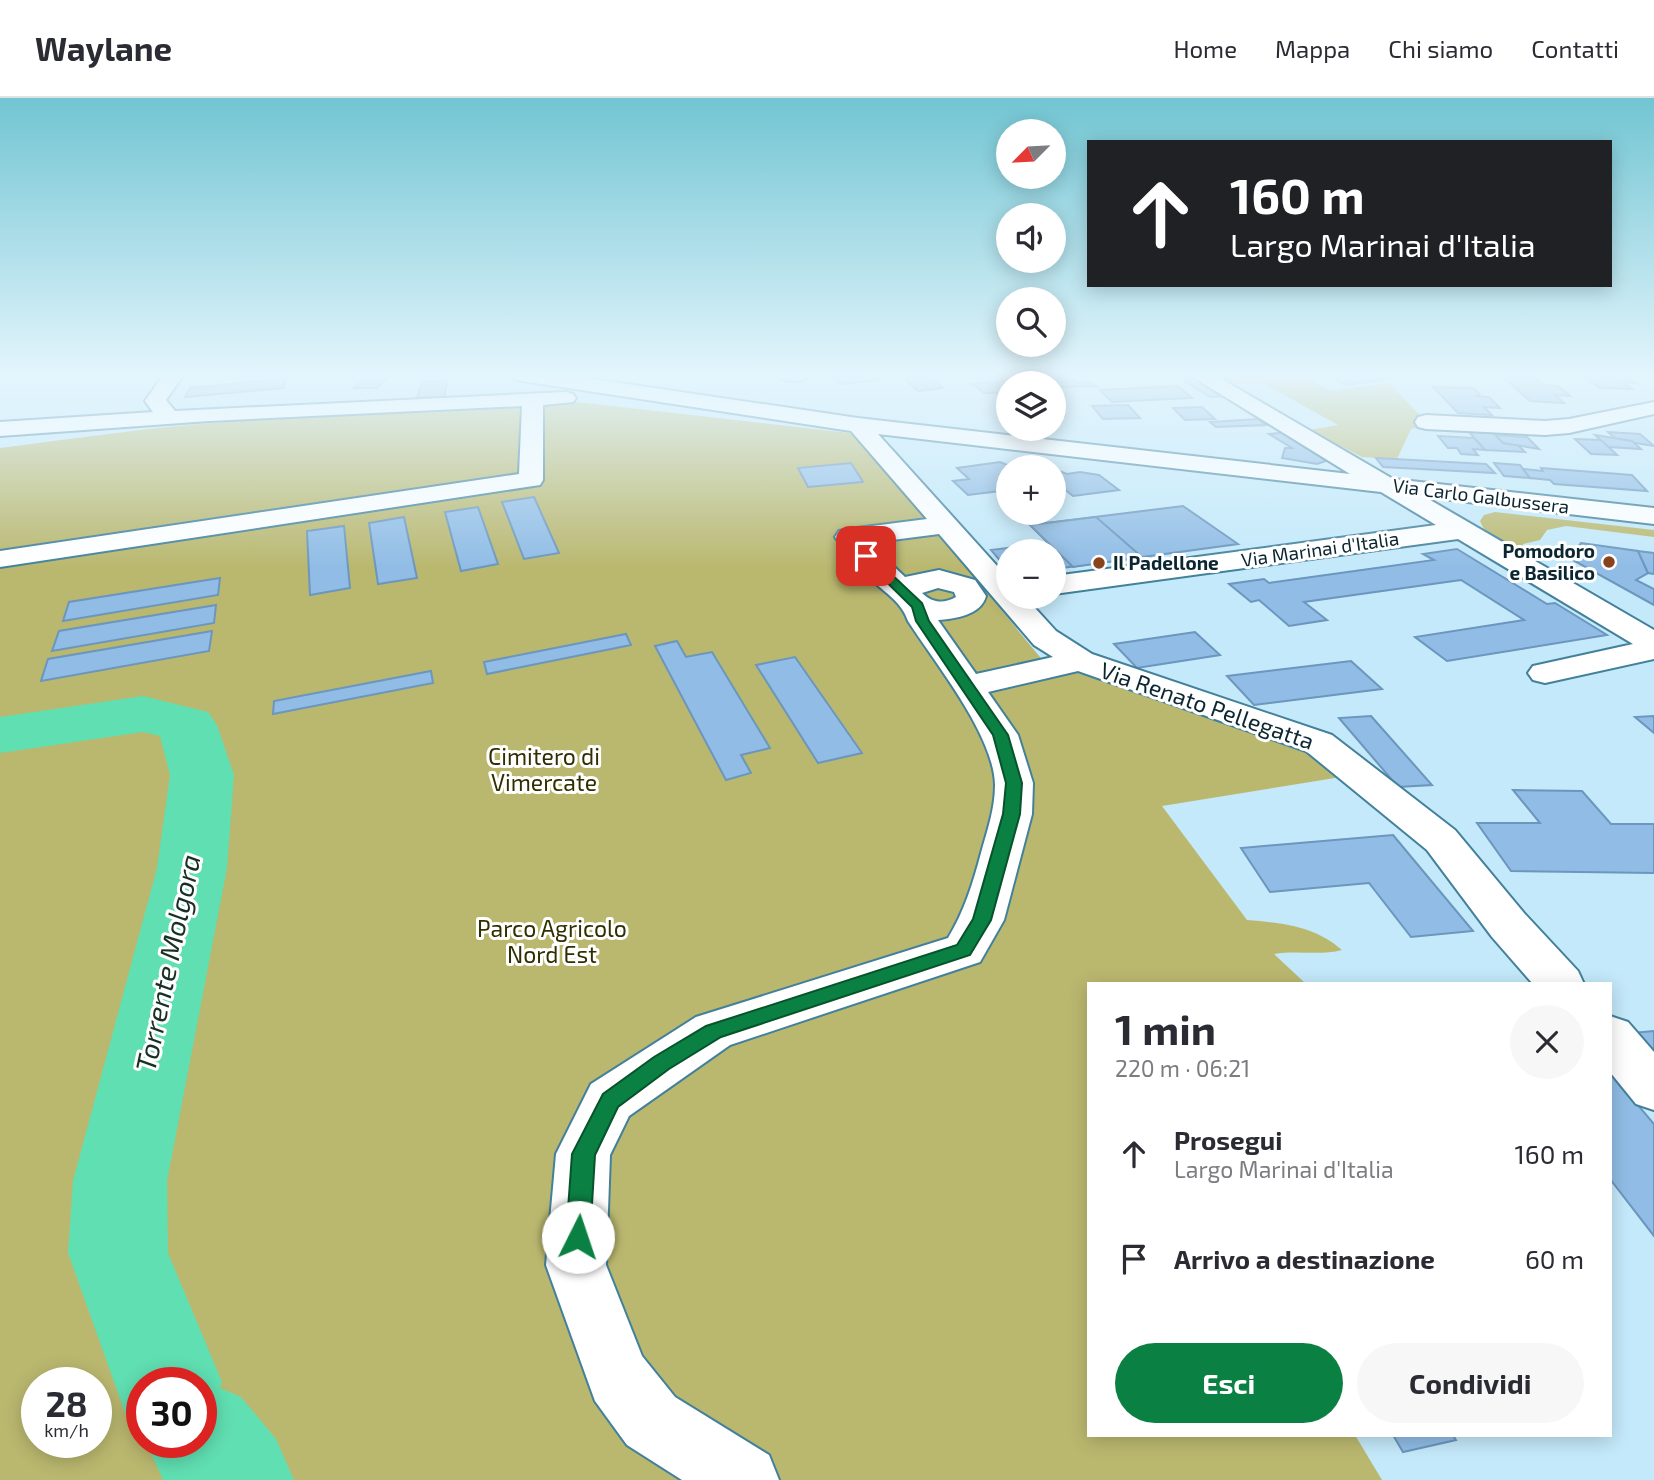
<!DOCTYPE html>
<html lang="it">
<meta charset="utf-8">
<style>
body{margin:0;font-family:"Exo 2",sans-serif;background:#f7f7f7;color:#2b2b33;height:100vh;display:flex;flex-direction:column;font-size:26px;white-space:nowrap}
*{box-sizing:border-box;margin:0}
p{font-size:23px;color:#7c7c81}
.icon{flex:none;width:38px;height:38px;fill:none;stroke:currentColor;stroke-width:2;stroke-linecap:round;stroke-linejoin:round}
.map{position:relative;flex:1;overflow:hidden}
.drawer{position:absolute;left:1087px;top:884px;width:525px;height:455px;display:flex;flex-direction:column;background:#fff;border-radius:0px;box-shadow:0 4px 18px #0003}
.drawer>*{flex:none}
.guide{position:absolute;left:1087px;top:42px;width:525px;height:147px;border-radius:0px;box-shadow:0 4px 18px #0003;background:#202124;color:#fff;overflow:hidden}
.needle{width:46px;rotate:246deg}
.fabs{position:absolute;left:996px;top:21px;display:grid;gap:14px}
.fabs a{display:grid;place-items:center;width:70px;height:70px;border-radius:50%;background:#fff;box-shadow:0 4px 18px #0003;font-size:35px}
.speed{position:absolute;left:21px;top:1269px;display:flex;gap:14px;font-size:35px;font-weight:700;text-align:center}
.speed>*{display:grid;place-content:center;width:91px;height:91px;border-radius:50%;background:#fff;box-shadow:0 4px 18px #0003;line-height:1}
.speed small{font-size:18px;font-weight:400}
.speed .limit{border:10px solid #d22;background:#fff;color:#111}
.pin{position:absolute;display:grid;place-items:center;width:60px;height:60px;color:#fff;margin:-30px;border-radius:14px;box-shadow:0 4px 10px #0006}
.me{position:absolute;width:77px;margin:-38px;rotate:4deg;stroke-linejoin:round;filter:drop-shadow(0 0 5px #0008)}
.turn{display:flex;align-items:center;gap:24px;height:147px;padding:0 28px;font-size:32px}
.turn .icon{width:91px;height:91px;stroke-width:2.5}
.turn b{display:block;font-size:49px;line-height:60px}
.round{display:grid;place-items:center;flex:none;width:74px;height:74px;border-radius:37px;background:#f7f7f7}
.headline{display:flex;align-items:center;justify-content:space-between;height:119px;padding:0 28px}
h1{font-size:42px;font-weight:700;line-height:52px}
.cta{display:flex;gap:14px;margin-top:auto;padding:14px 28px}
.cta a{flex:1;height:80px;border-radius:42px;background:#0b8043;color:#fff;font-size:28px;font-weight:700;line-height:80px;text-align:center}
.cta a+a{background:#f7f7f7;color:#2b2b33}
ul{padding:0;list-style:none}
li{display:flex;align-items:center;gap:21px;height:105px;padding:0 28px}
li div{flex:1}
li b{display:block;font-size:26px}
li em{font-style:normal}
header{display:flex;align-items:center;gap:42px;box-sizing:border-box;height:98px;padding:0 35px;background:#fff;border-bottom:2px solid #e1e1e2}
header strong{font-size:33px}
nav{display:flex;gap:38px;margin-inline-start:auto;font-size:24px}
.map>svg:first-child{display:block}
.green{fill:#bab86f;fill-rule:evenodd}
.lines{fill:none;stroke-linecap:round;stroke-linejoin:round}
.river{fill:#60dfb2;fill-rule:evenodd}
.building{fill:#90bce5;stroke:#6b96bd;stroke-width:2}
.minor-casing{stroke:#43819b;stroke-width:4}
.minor{fill:#fff;fill-rule:evenodd}
.route{fill:#0b8043;stroke:#07532c;stroke-width:2}
.poi-dot{fill:#88421c;stroke:#fff;stroke-width:2.5}
.labels{text-anchor:middle;stroke-width:6;stroke-linejoin:round;paint-order:stroke}
.far-street-label{font-size:19px;fill:#0b2630;stroke:#fff}
.far-poi-label{font-size:19px;font-weight:bold;fill:#0b2630;stroke:#fff;text-anchor:end}
.street-label{font-size:23px;fill:#0b2630;stroke:#fff}
.park-label{font-size:23px;fill:#312f00;stroke:#fff}
.near-water-label{font-size:28px;font-style:italic;fill:#192f26;stroke:#fff}
</style>
<header>
<strong>Waylane</strong>
<nav><a>Home</a><a>Mappa</a><a>Chi siamo</a><a>Contatti</a></nav>
</header>
<div class="map">
<svg width="1654" height="1382" viewBox="0 0 1654 1382">
<rect width="100%" height="100%" fill="#c4e9fa"/>
<g class="green">
<path d="M 1214,276 L 1297,276 L 1331,293 L 1389,285 L 1429,327 L 1411,331 L 1397,361 L 1362,359 L 1310,332 L 1338,327 L 1263,285 L 1228,286 Z"/>
<path d="M 549,304 L 577,304 L 849,335 L 860,340 L 1044,564 L 1282,641 L 1320,661 L 1341,679 L 1162,708 L 1247,822 C 1283,825 1315,828 1342,852 C 1319,858 1298,852 1274,856 L 1305,885 L 1088,886 L 1088,1337 L 1355,1337 L 1382,1382 L 0,1382 L 0,350 C 79,340 158,328 237,323 C 341,317 445,315 549,304 ZM 37,1284 L 96,1284 L 96,1344 L 37,1344 ZM 142,1284 L 201,1284 L 201,1344 L 142,1344 Z"/>
<path d="M 1495,414 L 1654,432 L 1654,439 L 1566,428 L 1547,432 L 1540,442 L 1523,446 L 1523,451 L 1537,463 C 1515,454 1489,446 1480,423 L 1484,417 Z"/>
</g>
<g class="lines">
<path class="river" d="M 143,598 L 208,614 L 217,627 L 234,677 L 227,770 L 167,1083 L 168,1155 L 222,1284 L 220,1290 L 241,1299 L 276,1341 L 294,1382 L 163,1382 L 146,1344 L 201,1344 L 201,1284 L 142,1284 L 142,1328 L 128,1323 L 68,1155 L 73,1083 L 157,770 L 170,677 L 160,638 L 143,634 L 0,655 L 0,619 Z"/>
</g>
<g class="building">
<path d="M 874,276 L 880,282 L 841,286 L 832,278 Z"/>
<path d="M 1035,276 L 1067,276 L 1078,285 L 1090,284 L 1096,288 L 1054,289 L 1054,285 L 1046,285 Z"/>
<path d="M 1182,276 L 1196,276 L 1231,298 L 1210,299 L 1183,282 L 1189,281 Z"/>
<path d="M 1321,276 L 1416,276 L 1347,287 Z"/>
<path d="M 1581,276 L 1625,276 L 1637,285 L 1622,284 L 1632,291 L 1599,290 Z"/>
<path d="M 929,278 L 943,290 L 918,293 L 904,281 Z"/>
<path d="M 1503,279 L 1535,280 L 1543,287 L 1558,288 L 1570,298 L 1555,297 L 1564,305 L 1530,303 Z"/>
<path d="M 287,280 L 283,290 L 185,299 L 190,290 Z"/>
<path d="M 364,281 L 386,281 L 377,290 L 354,290 Z"/>
<path d="M 1023,281 L 1029,285 L 1008,285 L 1008,294 L 998,295 L 984,295 L 973,286 Z"/>
<path d="M 448,282 L 444,299 L 417,300 L 422,284 Z"/>
<path d="M 1178,288 L 1192,300 L 1112,304 L 1100,292 Z"/>
<path d="M 1433,289 L 1474,290 L 1480,297 L 1474,298 L 1489,299 L 1500,310 L 1484,309 L 1492,317 L 1458,315 Z"/>
<path d="M 1128,307 L 1140,320 L 1103,321 L 1092,308 Z"/>
<path d="M 1202,309 L 1215,321 L 1185,322 L 1173,310 Z"/>
<path d="M 1258,321 L 1266,327 L 1216,329 L 1210,324 Z"/>
<path d="M 1287,334 L 1332,361 L 1317,366 L 1282,360 L 1285,350 L 1292,350 L 1269,336 Z"/>
<path d="M 1469,334 L 1494,335 L 1503,345 L 1517,346 L 1525,354 L 1485,352 Z"/>
<path d="M 1608,334 L 1640,336 L 1654,348 L 1617,342 Z"/>
<path d="M 1495,337 L 1527,339 L 1539,351 L 1503,345 Z"/>
<path d="M 1595,337 L 1632,343 L 1641,351 L 1608,349 Z"/>
<path d="M 1438,338 L 1474,340 L 1485,352 L 1473,351 L 1478,357 L 1461,356 L 1457,350 L 1448,350 Z"/>
<path d="M 1575,341 L 1601,342 L 1617,357 L 1591,356 Z"/>
<path d="M 1376,360 L 1486,366 L 1495,375 L 1383,369 Z"/>
<path d="M 1000,364 L 1012,369 L 1008,369 L 1008,392 L 968,397 L 953,383 L 969,381 L 957,370 Z"/>
<path d="M 851,365 L 863,384 L 808,389 L 798,370 Z"/>
<path d="M 1494,365 L 1520,367 L 1530,380 L 1504,378 Z"/>
<path d="M 1541,370 L 1632,377 L 1647,393 L 1554,386 L 1550,382 L 1530,380 L 1523,371 L 1543,373 Z"/>
<path d="M 1054,371 L 1067,376 L 1080,374 L 1099,377 L 1119,392 L 1073,398 L 1063,390 L 1054,392 Z"/>
<path d="M 534,399 L 559,455 L 524,461 L 502,404 Z"/>
<path d="M 1183,408 L 1238,446 L 1054,471 L 1054,453 L 1008,453 L 1008,472 L 991,452 L 1048,445 L 1030,427 Z"/>
<path d="M 478,409 L 498,466 L 461,473 L 445,414 Z"/>
<path d="M 404,419 L 417,480 L 378,486 L 369,425 Z"/>
<path d="M 1096,419 L 1142,459 L 1073,469 L 1030,427 Z"/>
<path d="M 344,428 L 350,490 L 310,497 L 307,433 Z"/>
<path d="M 1581,445 L 1638,453 L 1648,475 L 1636,482 L 1654,491 L 1654,507 L 1569,460 Z"/>
<path d="M 1457,451 L 1547,506 L 1555,505 L 1607,537 L 1447,563 L 1415,539 L 1524,522 L 1461,482 L 1304,504 L 1327,522 L 1289,528 L 1259,502 L 1251,504 L 1229,486 L 1264,481 L 1269,485 L 1434,462 L 1423,456 Z"/>
<path d="M 1638,453 L 1654,455 L 1654,476 L 1648,475 Z"/>
<path d="M 220,480 L 218,497 L 63,523 L 69,504 Z"/>
<path d="M 216,507 L 214,525 L 52,553 L 59,533 Z"/>
<path d="M 212,533 L 209,553 L 41,583 L 48,561 Z"/>
<path d="M 1195,534 L 1220,557 L 1137,570 L 1114,546 Z"/>
<path d="M 626,536 L 631,547 L 487,576 L 484,564 Z"/>
<path d="M 677,543 L 686,559 L 712,554 L 770,650 L 741,657 L 751,675 L 726,682 L 655,548 Z"/>
<path d="M 795,559 L 862,655 L 818,665 L 756,567 Z"/>
<path d="M 1351,563 L 1382,591 L 1254,607 L 1227,578 Z"/>
<path d="M 431,573 L 433,585 L 273,616 L 274,603 Z"/>
<path d="M 1371,618 L 1432,687 L 1398,689 L 1339,620 Z"/>
<path d="M 1654,618 L 1654,635 L 1635,619 Z"/>
<path d="M 1513,692 L 1582,693 L 1611,726 L 1654,726 L 1654,775 L 1511,773 L 1477,725 L 1540,725 Z"/>
<path d="M 1393,737 L 1473,833 L 1411,839 L 1369,785 L 1270,794 L 1241,750 Z"/>
<path d="M 1654,933 L 1654,976 L 1620,936 Z"/>
<path d="M 1610,974 L 1654,1026 L 1654,1138 L 1610,1081 Z"/>
<path d="M 1393,1337 L 1453,1337 L 1456,1342 L 1403,1354 Z"/>
</g>
<g class="lines">
<defs>
<g id="minor">
<path d="M 164,276 L 184,276 L 166,302 L 175,313 L 566,294 L 573,296 L 576,300 L 573,304 L 543,307 L 543,382 L 540,387 L 0,469 L 0,453 L 519,376 L 522,308 L 209,323 L 0,338 L 0,324 L 153,314 L 145,303 Z"/>
<path d="M 506,276 L 559,276 L 858,320 L 1350,376 L 1188,276 L 1213,276 L 1393,381 L 1654,410 L 1654,426 L 1425,399 L 1654,532 L 1654,561 L 1545,585 L 1533,582 L 1528,575 L 1533,568 L 1633,546 L 1458,441 L 1054,496 L 1054,478 L 1436,427 L 1381,394 L 878,336 L 1008,480 L 1008,499 L 1025,499 L 1056,533 L 1092,556 L 1332,637 L 1455,732 L 1524,815 L 1578,873 L 1584,886 L 1533,886 L 1492,839 L 1427,752 L 1306,653 L 1078,573 L 988,594 L 1018,637 L 1033,685 L 1032,716 L 1004,822 L 980,864 L 730,947 L 629,1018 L 610,1057 L 606,1167 L 642,1258 L 675,1299 L 769,1357 L 779,1382 L 682,1382 L 627,1347 L 595,1303 L 546,1167 L 556,1056 L 591,986 L 696,919 L 948,840 C 964,814 973,785 981,755 C 987,733 995,711 995,687 C 994,637 935,565 908,523 C 901,503 886,496 872,482 C 859,469 846,454 835,439 L 839,433 L 849,431 L 927,421 L 851,333 L 516,282 ZM 939,436 L 1034,547 L 1053,559 L 976,576 L 938,522 C 955,521 981,517 986,498 L 975,482 L 939,472 L 905,479 L 869,445 ZM 938,490 L 954,494 L 956,499 C 944,506 932,505 922,495 Z"/>
<path d="M 774,276 L 812,276 C 803,285 783,285 774,276 Z"/>
<path d="M 1654,304 L 1654,316 L 1569,335 L 1545,337 L 1426,331 L 1418,329 L 1415,324 L 1418,319 L 1426,317 L 1545,323 L 1569,321 Z"/>
<path d="M 1610,918 L 1628,924 L 1654,954 L 1654,1012 L 1636,1006 L 1610,974 Z"/>
</g>
</defs>
<use href="#minor" class="minor-casing"/>
<use href="#minor" class="minor"/>
</g>
<linearGradient id="sky" x2="0" y2="1"><stop stop-color="#71c5d2"/><stop offset="0.59" stop-color="#e4f5fd"/><stop offset="1" stop-color="#e4f5fd" stop-opacity="0"/></linearGradient>
<rect width="1654" height="470" fill="url(#sky)"/>
<path class="route" d="M 862,456 L 870,456 L 922,505 L 929,523 L 1008,637 L 1022,685 L 1020,716 L 991,822 L 970,857 L 721,939 L 669,971 L 618,1009 L 595,1057 L 590,1139 L 587,1148 L 578,1151 L 569,1148 L 566,1139 L 572,1056 L 603,996 L 654,959 L 706,928 L 957,847 L 973,821 L 1003,716 L 1006,685 L 993,637 L 916,523 L 912,509 L 862,460 Z"/>
<g class="poi-dot">
<circle cx="1609" cy="464" r="7"/>
<circle cx="1099" cy="465" r="7"/>
</g>
<g class="labels">
<g class="far-street-label">
<text transform="translate(1481 398) rotate(7)" y="7">Via Carlo Galbussera</text>
<text transform="translate(1320 451) rotate(-8)" y="7">Via Marinai d'Italia</text>
</g>
<g class="far-poi-label">
<text x="1595" y="460">Pomodoro<tspan x="1595" dy="22">e Basilico</tspan></text>
<text x="1113" y="472" text-anchor="start">Il Padellone</text>
</g>
<g class="street-label">
<text transform="translate(1207 608) rotate(19)" y="8">Via Renato Pellegatta</text>
</g>
<g class="park-label">
<text x="544" y="667">Cimitero di<tspan x="544" dy="26">Vimercate</tspan></text>
<text x="552" y="839">Parco Agricolo<tspan x="552" dy="26">Nord Est</tspan></text>
</g>
<g class="near-water-label">
<text transform="translate(168 865) rotate(-78)" y="10">Torrente Molgora</text>
</g>
</g>
</svg>
<div class="fabs">
<a><svg class="needle" viewBox="-14 -14 28 28"><path d="M0-13l5 13h-10z" fill="#e53935"/><path d="M0 13l5-13h-10z" fill="#7c7c81"/></svg></a>
<a><svg class="icon" aria-label="sound" viewBox="0 0 24 24"><path d="M4 9h4l5-4v14l-5-4H4zM17 9q2 3 0 6"/></svg></a>
<a><svg class="icon" aria-label="search" viewBox="0 0 24 24"><circle cx="10" cy="10" r="6"/><path d="M15 15l6 6"/></svg></a>
<a><svg class="icon" aria-label="layers" viewBox="0 0 24 24"><path d="M12 4l9 5-9 5-9-5zM3 14l9 5 9-5"/></svg></a>
<a>+</a>
<a>−</a>
</div>
<div class="speed"><div>28<small>km/h</small></div><div class="limit">30</div></div>
<div class="pin" style="left:866px;top:458px;background:#d93025"><svg class="icon" aria-label="arrive" viewBox="0 0 24 24"><path d="M6 21V4h12l-3 4 3 4H6"/></svg></div>
<svg class="me" style="left:578px;top:1139px" viewBox="-20 -20 40 40"><circle r="19" fill="#fff"/><path d="M0-13L10 11 0 6-10 11z" fill="#0b8043"/></svg>
<div class="guide">
<div class="turn"><svg class="icon" aria-label="ahead" viewBox="0 0 24 24"><path d="M12 20V5M6 11l6-6 6 6"/></svg><div><b>160 m</b>Largo Marinai d'Italia</div></div>
</div>
<section class="drawer">
<div class="headline"><div><h1>1 min</h1><p>220 m · 06:21</p></div><a class="round"><svg class="icon" aria-label="close" viewBox="0 0 24 24"><path d="M6 6l12 12M18 6L6 18"/></svg></a></div>
<ul>
<li><svg class="icon" aria-label="ahead" viewBox="0 0 24 24"><path d="M12 20V5M6 11l6-6 6 6"/></svg><div><b>Prosegui</b><p>Largo Marinai d'Italia</p></div><em>160 m</em></li>
<li><svg class="icon" aria-label="arrive" viewBox="0 0 24 24"><path d="M6 21V4h12l-3 4 3 4H6"/></svg><div><b>Arrivo a destinazione</b></div><em>60 m</em></li>
</ul>
<div class="cta"><a>Esci</a><a>Condividi</a></div>
</section>
</div>
